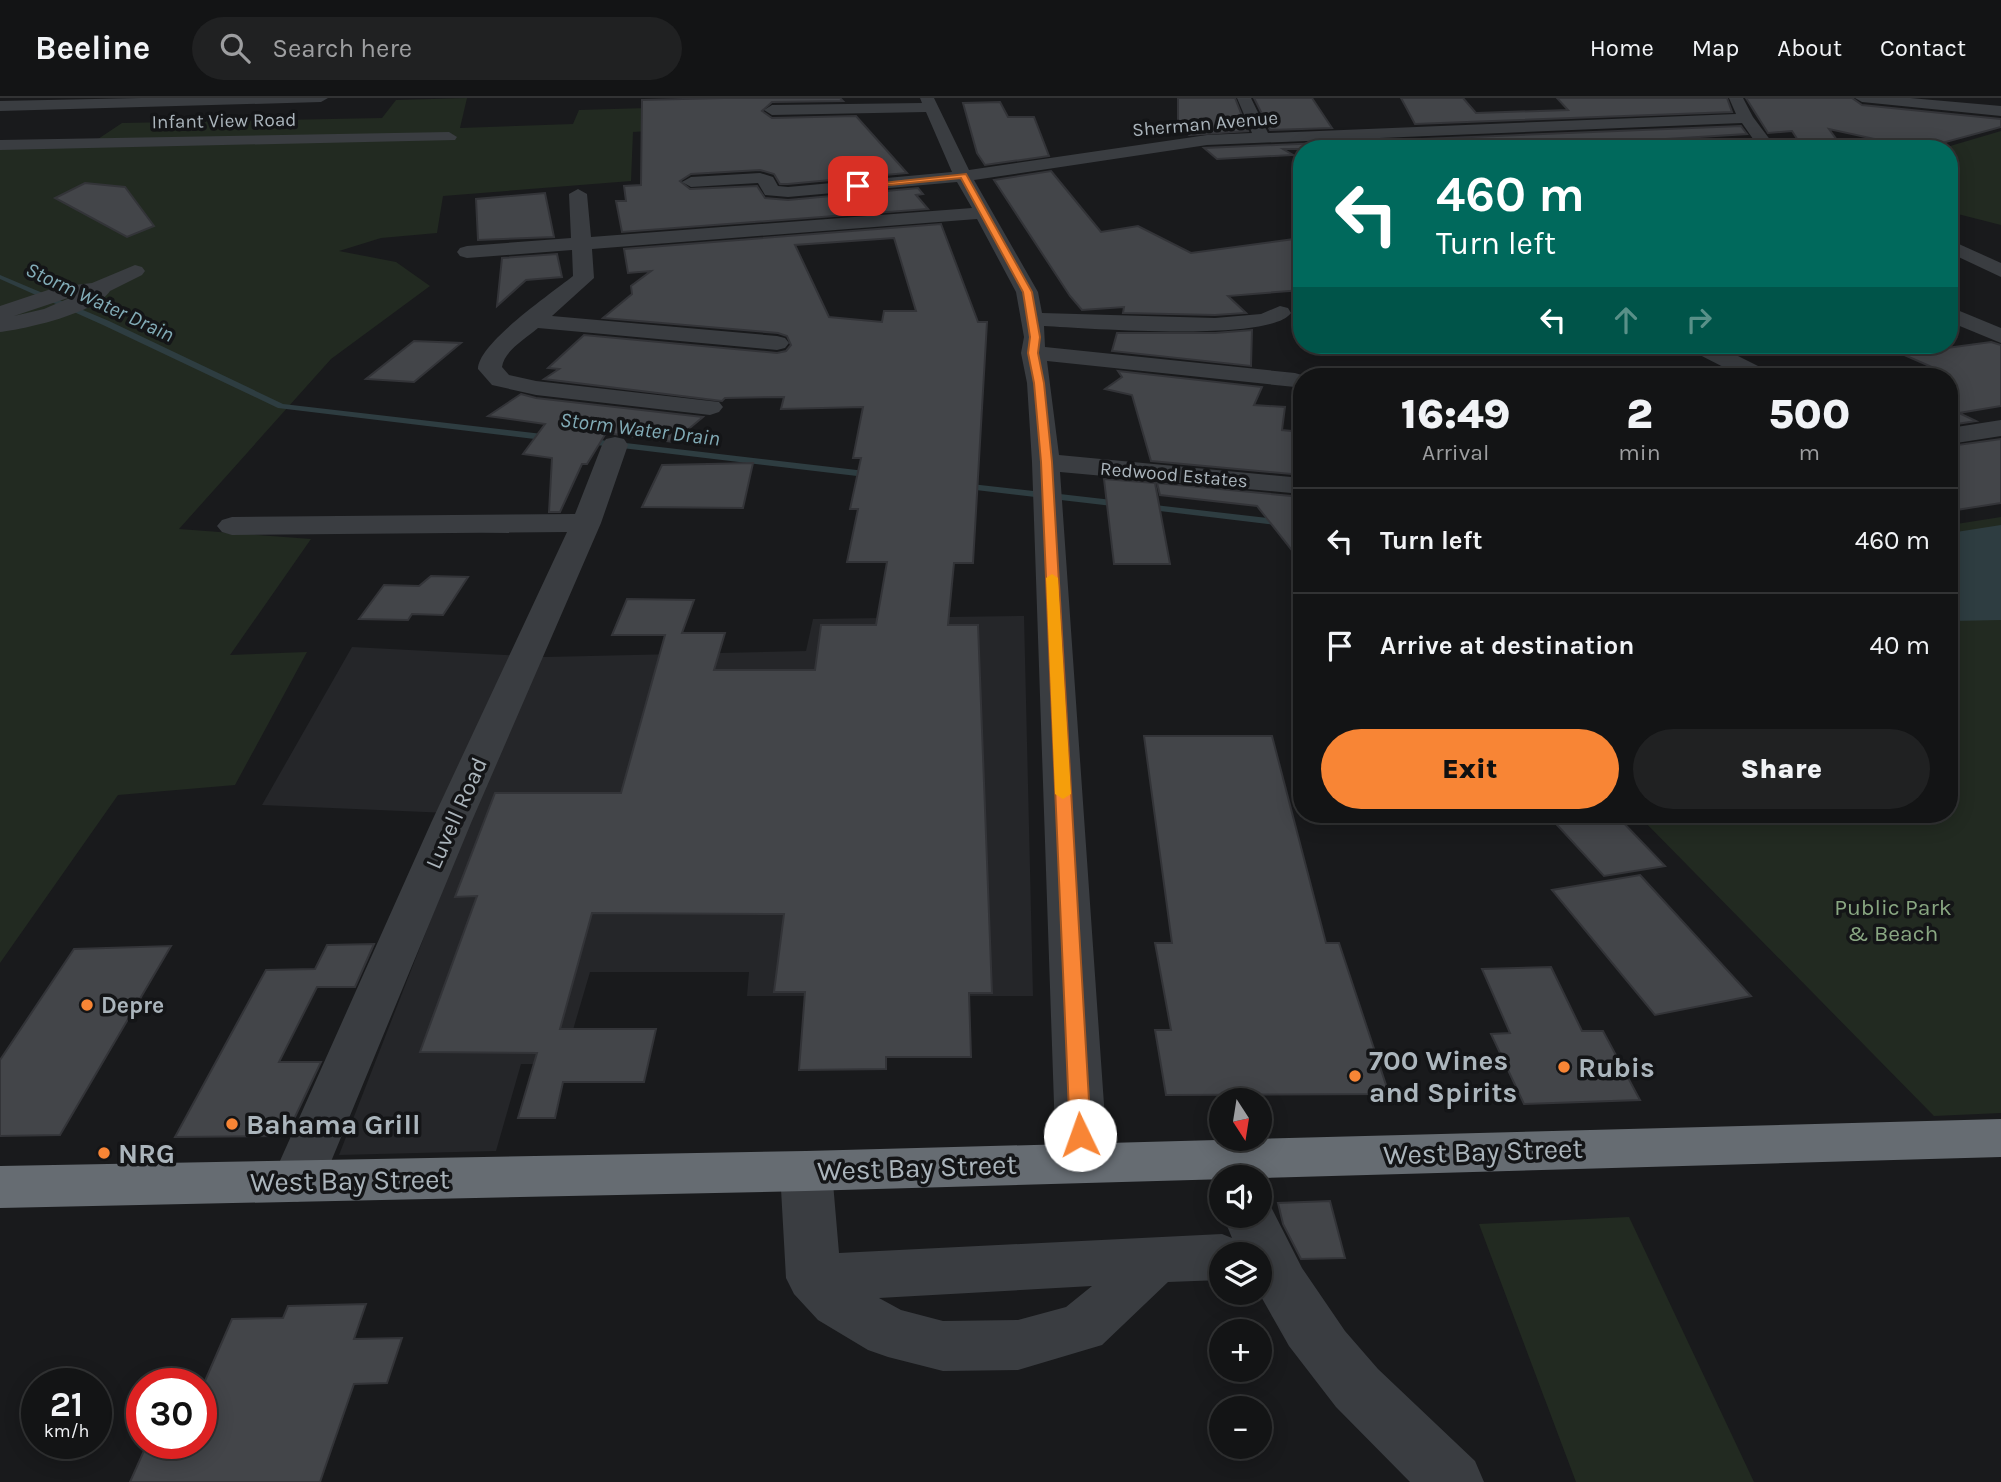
<!DOCTYPE html>
<meta charset="utf-8">
<style>
body{margin:0;font-family:Karla,sans-serif;background:#202122;color:#f1f3f6;height:100vh;display:flex;flex-direction:column;font-size:26px;white-space:nowrap}
*{box-sizing:border-box;margin:0}
p{font-size:23px;color:#9d9ea0}
.icon{flex:none;width:38px;height:38px;fill:none;stroke:currentColor;stroke-width:2;stroke-linecap:round;stroke-linejoin:round}
.map{position:relative;flex:1;overflow:hidden}
.drawer{position:absolute;left:1293px;top:270px;width:665px;height:455px;display:flex;flex-direction:column;background:#131415;border-radius:28px;box-shadow:0 4px 18px #0003,0 0 0 2px #323334}
.drawer>*{flex:none}
.hud{position:absolute;left:1293px;top:42px;width:665px;height:214px;border-radius:28px;box-shadow:0 4px 18px #0003,0 0 0 2px #323334;background:#00695c;color:#fff;overflow:hidden}
.needle{width:46px;rotate:168deg}
.buttons{position:absolute;left:1209px;top:990px;display:grid;gap:14px}
.buttons a{display:grid;place-items:center;width:63px;height:63px;border-radius:50%;background:#131415;box-shadow:0 4px 18px #0003,0 0 0 2px #323334;font-size:35px}
.speed{position:absolute;left:21px;top:1270px;display:flex;gap:14px;font-size:35px;font-weight:700;text-align:center}
.speed>*{display:grid;place-content:center;width:91px;height:91px;border-radius:50%;background:#131415;box-shadow:0 4px 18px #0003,0 0 0 2px #323334;line-height:1}
.speed small{font-size:18px;font-weight:400}
.speed .limit{border:10px solid #d22;background:#fff;color:#111}
.pin{position:absolute;display:grid;place-items:center;width:60px;height:60px;color:#fff;margin:-30px;border-radius:14px;box-shadow:0 4px 10px #0006}
.me{position:absolute;width:77px;margin:-38px;rotate:357deg;stroke-linejoin:round;filter:drop-shadow(0 0 5px #0008)}
.turn{display:flex;align-items:center;gap:24px;height:147px;padding:0 28px;font-size:32px}
.turn .icon{width:91px;height:91px;stroke-width:2.5}
.turn b{display:block;font-size:49px;line-height:60px}
.lanes{display:flex;align-items:center;height:66px;padding:0 28px;background:#0003;justify-content:center;gap:35px;direction:ltr}
.lanes .off{opacity:.35}
.eta{display:flex;justify-content:space-evenly;align-items:center;height:119px;text-align:center}
.eta b{font-size:42px;font-weight:800;line-height:49px}
.cta{display:flex;gap:14px;margin-top:auto;padding:14px 28px}
.cta a{flex:1;height:80px;border-radius:42px;background:#f88535;color:#111;font-size:28px;font-weight:800;line-height:80px;text-align:center}
.cta a+a{background:#202122;color:#f1f3f6}
ul{padding:0;list-style:none}
li{display:flex;align-items:center;gap:21px;height:105px;padding:0 28px;border-top:2px solid #323334}
li div{flex:1}
li b{display:block;font-size:26px}
li em{font-style:normal}
header{display:flex;align-items:center;gap:42px;box-sizing:border-box;height:98px;padding:0 35px;background:#131415;border-bottom:2px solid #323334}
header strong{font-size:33px}
nav{display:flex;gap:38px;margin-inline-start:auto;font-size:24px}
.search{width:490px;height:63px;background:#202122;display:flex;align-items:center;gap:18px;box-sizing:border-box;padding:0 24px;border-radius:38px;color:#9d9ea0;font-size:26px}
.map>svg:first-child{display:block}
.built{fill:#252629}
.green{fill:#222a21}
.water{fill:#2e3d41}
.lines{fill:none;stroke-linecap:round;stroke-linejoin:round}
.stream{fill:#2e3d41;fill-rule:evenodd}
.building{fill:#434549;stroke:#333438;stroke-width:2;fill-rule:evenodd}
.minor{fill:#3a3d41;fill-rule:evenodd}
.highway{fill:#666c72;fill-rule:evenodd}
.route{fill:#f88535;stroke:#a15622;stroke-width:2}
.slow{fill:#f59e0b}
.poi-dot{fill:#f88535;stroke:#141517;stroke-width:2.5}
.labels{text-anchor:middle;stroke-width:7;stroke-linejoin:round;paint-order:stroke}
.far-street-label{font-size:19px;fill:#abb5bc;stroke:#141517}
.far-water-label{font-size:21px;font-style:italic;fill:#82acb7;stroke:#141517}
.street-label{font-size:23px;fill:#abb5bc;stroke:#141517}
.park-label{font-size:23px;fill:#89a782;stroke:#141517}
.poi-label{font-size:23px;font-weight:bold;fill:#abb5bc;stroke:#141517;text-anchor:start}
.near-poi-label{font-size:28px;font-weight:bold;fill:#abb5bc;stroke:#141517;text-anchor:start}
.near-street-label{font-size:28px;fill:#abb5bc;stroke:#141517}
</style>
<header>
<strong>Beeline</strong>
<div class="search"><svg class="icon" aria-label="search" viewBox="0 0 24 24"><circle cx="10" cy="10" r="6"/><path d="M15 15l6 6"/></svg>Search here</div>
<nav><a>Home</a><a>Map</a><a>About</a><a>Contact</a></nav>
</header>
<div class="map">
<svg width="2001" height="1384" viewBox="0 0 2001 1384">
<rect width="100%" height="100%" fill="#191a1c"/>
<path class="built" d="M 1024,518 L 1033,898 L 747,898 L 749,874 L 590,874 L 563,966 L 521,966 L 496,1053 L 339,1057 L 472,716 L 262,707 L 352,549 L 546,559 L 806,553 L 813,521 Z"/>
<g class="green">
<path d="M 467,0 L 460,30 L 573,26 L 579,12 L 681,9 L 678,31 L 633,34 L 631,83 L 443,98 L 437,135 L 381,140 L 339,153 L 396,164 L 430,188 L 331,261 L 179,431 L 311,441 L 230,557 L 307,554 L 235,687 L 118,697 L 0,865 L 0,51 L 86,49 L 122,25 L 382,20 L 396,2 Z"/>
<path d="M 2001,33 L 2001,127 L 1950,114 L 1950,51 L 1940,51 Z"/>
<path d="M 2001,419 L 2001,1015 L 1934,1018 L 1637,716 L 1950,716 L 1950,427 Z"/>
<path d="M 1629,1119 L 1754,1384 L 1576,1384 L 1479,1126 Z"/>
</g>
<path class="water" d="M 2001,427 L 2001,522 L 1950,523 L 1950,435 Z"/>
<g class="lines">
<g class="stream">
<path d="M 0,177 L 109,223 L 283,306 L 551,337 L 555,340 L 551,343 L 278,310 L 103,227 L 0,181 Z"/>
<path d="M 583,340 L 874,374 L 878,377 L 874,380 L 580,345 L 580,341 Z"/>
<path d="M 962,385 L 1121,403 L 1126,406 L 1121,409 L 959,390 L 959,386 Z"/>
<path d="M 1146,406 L 1302,424 L 1302,430 L 1143,411 L 1141,409 Z"/>
</g>
</g>
<g class="building">
<path d="M 723,0 L 840,0 L 843,3 L 772,4 L 762,13 L 772,20 L 856,18 L 907,75 L 788,86 L 780,86 L 774,76 L 760,72 L 691,76 L 680,83 L 690,91 L 757,88 L 765,100 L 788,102 L 918,90 L 923,96 L 916,97 L 928,111 L 622,134 L 616,103 L 626,103 L 624,88 L 641,87 L 642,2 Z"/>
<path d="M 1178,0 L 1235,0 L 1248,33 L 1189,37 L 1178,28 Z"/>
<path d="M 1254,0 L 1312,0 L 1332,30 L 1270,32 Z"/>
<path d="M 1401,0 L 1463,0 L 1476,15 L 1568,12 L 1557,0 L 1727,0 L 1732,14 L 1415,26 Z"/>
<path d="M 1746,0 L 1852,0 L 1862,7 L 2001,21 L 2001,29 L 1920,51 L 1829,31 L 1842,49 L 1801,47 L 1792,33 L 1768,35 Z"/>
<path d="M 1000,4 L 1008,19 L 1034,19 L 1049,58 L 985,67 L 977,55 L 963,5 Z"/>
<path d="M 1741,28 L 1747,36 L 1504,51 L 1428,51 L 1423,41 Z"/>
<path d="M 1343,44 L 1348,51 L 1283,51 L 1293,57 L 1217,61 L 1204,50 Z"/>
<path d="M 1051,73 L 1101,134 L 1138,128 L 1191,155 L 1302,140 L 1302,192 L 1228,198 L 1246,215 L 1215,217 L 1123,215 L 1124,209 L 1082,212 L 1070,198 L 994,82 Z"/>
<path d="M 85,85 L 125,89 L 154,128 L 127,139 L 55,100 Z"/>
<path d="M 545,95 L 554,139 L 478,142 L 476,101 Z"/>
<path d="M 941,126 L 978,224 L 987,224 L 973,465 L 954,465 L 948,527 L 978,527 L 992,895 L 969,895 L 971,959 L 886,959 L 886,971 L 799,972 L 805,894 L 774,894 L 784,816 L 592,815 L 560,931 L 656,931 L 644,984 L 563,984 L 555,1020 L 518,1020 L 537,955 L 420,954 L 477,798 L 455,799 L 495,695 L 621,695 L 665,537 L 612,537 L 627,501 L 694,502 L 682,535 L 725,535 L 714,572 L 815,572 L 821,527 L 876,527 L 887,464 L 847,464 L 858,411 L 850,411 L 861,360 L 853,360 L 863,309 L 781,311 L 784,299 L 725,300 L 722,303 L 544,281 L 559,271 L 548,270 L 584,237 L 777,255 L 786,253 L 791,247 L 787,238 L 778,235 L 603,220 L 632,196 L 631,188 L 651,173 L 628,175 L 624,151 ZM 894,140 L 916,213 L 884,213 L 882,224 L 829,219 L 795,147 Z"/>
<path d="M 557,156 L 562,179 L 526,182 L 497,208 L 502,160 Z"/>
<path d="M 1252,232 L 1251,268 L 1112,253 L 1117,235 L 1215,235 Z"/>
<path d="M 414,243 L 461,245 L 414,284 L 366,281 Z"/>
<path d="M 1991,244 L 2001,247 L 2001,308 L 1959,315 L 1976,323 L 1950,327 L 1950,277 L 1902,256 Z"/>
<path d="M 1118,273 L 1262,289 L 1254,307 L 1285,309 L 1282,332 L 1302,334 L 1302,377 L 1151,363 L 1132,297 L 1105,291 L 1122,279 Z"/>
<path d="M 521,296 L 536,300 L 703,319 L 673,344 L 606,335 L 587,366 L 582,366 L 560,414 L 549,414 L 552,360 L 523,356 L 545,326 L 488,318 Z"/>
<path d="M 2001,341 L 2001,405 L 1950,413 L 1950,348 Z"/>
<path d="M 753,365 L 743,410 L 642,409 L 662,367 Z"/>
<path d="M 1104,381 L 1155,385 L 1170,466 L 1114,466 Z"/>
<path d="M 1157,385 L 1302,399 L 1302,465 L 1257,408 L 1160,397 Z"/>
<path d="M 431,478 L 468,479 L 443,517 L 412,516 L 408,522 L 359,521 L 384,487 L 419,488 Z"/>
<path d="M 1144,638 L 1272,638 L 1326,845 L 1339,845 L 1389,996 L 1166,997 L 1155,932 L 1171,932 L 1155,845 L 1172,845 Z"/>
<path d="M 1547,716 L 1615,716 L 1665,768 L 1604,778 Z"/>
<path d="M 1640,777 L 1751,898 L 1655,917 L 1552,792 Z"/>
<path d="M 374,846 L 355,889 L 317,889 L 279,964 L 321,964 L 286,1038 L 175,1039 L 266,872 L 315,871 L 327,847 Z"/>
<path d="M 171,848 L 60,1037 L 0,1038 L 0,962 L 74,851 Z"/>
<path d="M 1551,869 L 1582,933 L 1603,933 L 1640,1002 L 1524,1006 L 1491,936 L 1510,935 L 1482,871 Z"/>
<path d="M 1330,1103 L 1345,1160 L 1301,1161 L 1283,1126 L 1278,1105 Z"/>
<path d="M 366,1206 L 354,1241 L 402,1240 L 387,1285 L 354,1286 L 320,1384 L 130,1384 L 147,1346 L 201,1346 L 201,1292 L 232,1221 L 283,1220 L 288,1208 Z"/>
</g>
<g class="lines">
<g class="minor">
<path d="M 141,0 L 328,0 L 321,4 L 0,13 L 0,3 Z"/>
<path d="M 920,0 L 934,0 L 969,72 L 1207,37 L 1252,35 L 1237,0 L 1251,0 L 1268,35 L 1736,16 L 1729,0 L 1743,0 L 1753,19 L 1777,51 L 1760,51 L 1742,25 L 1207,47 L 974,82 L 1038,194 L 1042,215 L 1215,220 L 1261,216 L 1280,208 L 1288,210 L 1291,215 C 1270,245 1086,230 1044,228 L 1045,249 L 1295,275 L 1305,278 L 1302,278 L 1302,288 L 1295,289 L 1047,263 L 1059,357 L 1302,380 L 1302,396 L 1060,374 L 1108,1064 L 1100,1078 L 1082,1084 L 1064,1078 L 1056,1064 L 1032,364 L 1027,285 L 1021,255 L 1024,239 L 1016,194 L 977,121 L 592,151 L 594,180 L 552,218 L 777,238 L 785,240 L 789,245 L 785,250 L 777,252 L 538,230 C 525,241 504,253 502,269 L 509,277 L 536,283 L 719,304 L 723,309 L 719,314 L 710,317 L 536,297 L 492,287 L 478,271 C 478,245 552,195 573,178 L 572,152 L 467,160 L 460,158 L 457,154 L 460,150 L 467,148 L 571,140 L 569,96 L 578,91 L 587,96 L 591,139 L 972,110 L 957,84 L 788,99 L 765,97 L 758,85 L 691,89 L 682,84 L 691,79 L 760,75 L 773,79 L 778,88 L 788,89 L 952,74 L 926,14 L 772,17 L 764,12 L 772,7 L 922,5 Z"/>
<path d="M 1855,0 L 1910,0 L 2001,8 L 2001,18 L 1862,4 Z"/>
<path d="M 449,34 L 457,39 L 455,42 L 0,52 L 0,42 Z"/>
<path d="M 1950,142 L 2001,165 L 2001,179 L 1950,155 Z"/>
<path d="M 135,167 L 142,169 L 145,173 L 142,177 L 110,193 C 96,215 26,231 0,234 L 0,208 L 57,189 L 92,185 ZM 74,198 L 44,211 L 14,218 Z"/>
<path d="M 1950,209 L 2001,230 L 2001,245 L 1950,224 Z"/>
<path d="M 1686,247 L 1716,247 L 1768,273 L 1771,278 L 1741,278 L 1690,252 Z"/>
<path d="M 2001,322 L 2001,338 L 1950,346 L 1950,330 Z"/>
<path d="M 615,339 L 624,341 L 628,347 L 601,425 L 471,725 L 323,1083 L 315,1098 L 297,1104 L 279,1098 L 271,1083 L 431,725 L 567,434 L 232,437 L 222,434 L 217,428 L 222,422 L 232,419 L 575,416 L 602,347 L 606,341 Z"/>
<path d="M 806,1053 L 824,1059 L 832,1073 L 839,1155 L 1222,1136 L 1232,1140 L 1223,1118 L 1260,1118 L 1260,1100 L 1268,1103 L 1302,1170 L 1345,1233 L 1378,1271 L 1475,1363 L 1484,1384 L 1410,1384 L 1336,1309 L 1289,1248 L 1259,1195 L 1260,1157 L 1222,1157 L 1222,1182 L 1168,1184 L 1102,1247 L 1018,1272 L 943,1273 L 888,1259 L 868,1252 L 818,1222 L 794,1196 L 786,1180 L 780,1073 L 788,1059 ZM 1092,1188 L 1066,1209 L 1018,1222 L 943,1223 L 901,1212 L 879,1200 Z"/>
</g>
<path class="highway" d="M 2001,1021 L 2001,1059 L 806,1093 L 0,1110 L 0,1068 L 806,1053 Z"/>
</g>
<path class="route" d="M 966,76 L 1032,194 L 1040,239 L 1038,255 L 1044,285 L 1052,364 L 1091,1037 L 1087,1042 L 1080,1045 L 1073,1042 L 1070,1037 L 1041,364 L 1034,285 L 1028,255 L 1030,239 L 1023,194 L 961,80 L 858,90 L 855,88 Z"/>
<path class="slow" d="M 1052,476 L 1058,480 L 1071,696 L 1063,701 L 1055,696 L 1046,480 Z"/>
<g class="poi-dot">
<circle cx="87" cy="907" r="7"/>
<circle cx="1564" cy="969" r="7"/>
<circle cx="1355" cy="978" r="7"/>
<circle cx="232" cy="1026" r="7"/>
<circle cx="104" cy="1055" r="7"/>
</g>
<g class="labels">
<g class="far-street-label">
<text transform="translate(224 22) rotate(-1)" y="7">Infant View Road</text>
<text transform="translate(1205 25) rotate(-5)" y="7">Sherman Avenue</text>
<text transform="translate(1174 376) rotate(5)" y="7">Redwood Estates</text>
</g>
<g class="far-water-label">
<text transform="translate(100 204) rotate(25)" y="7">Storm Water Drain</text>
<text transform="translate(640 331) rotate(7)" y="7">Storm Water Drain</text>
</g>
<g class="street-label">
<text transform="translate(456 715) rotate(-66)" y="8">Luvell Road</text>
</g>
<g class="park-label">
<text x="1893" y="817">Public Park<tspan x="1893" dy="26">&amp; Beach</tspan></text>
</g>
<g class="poi-label">
<text x="101" y="915">Depre</text>
</g>
<g class="near-poi-label">
<text x="1369" y="972">700 Wines<tspan x="1369" dy="32">and Spirits</tspan></text>
<text x="1578" y="979">Rubis</text>
<text x="246" y="1036">Bahama Grill</text>
<text x="118" y="1065">NRG</text>
</g>
<g class="near-street-label">
<text transform="translate(1483 1053) rotate(-2)" y="10">West Bay Street</text>
<text transform="translate(917 1069) rotate(-2)" y="10">West Bay Street</text>
<text transform="translate(350 1082) rotate(-1)" y="10">West Bay Street</text>
</g>
</g>
</svg>
<div class="buttons">
<a><svg class="needle" viewBox="-14 -14 28 28"><path d="M0-13l5 13h-10z" fill="#e53935"/><path d="M0 13l5-13h-10z" fill="#9d9ea0"/></svg></a>
<a><svg class="icon" aria-label="sound" viewBox="0 0 24 24"><path d="M4 9h4l5-4v14l-5-4H4zM17 9q2 3 0 6"/></svg></a>
<a><svg class="icon" aria-label="layers" viewBox="0 0 24 24"><path d="M12 4l9 5-9 5-9-5zM3 14l9 5 9-5"/></svg></a>
<a>+</a>
<a>−</a>
</div>
<div class="speed"><div>21<small>km/h</small></div><div class="limit">30</div></div>
<div class="pin" style="left:858px;top:88px;background:#d93025"><svg class="icon" aria-label="arrive" viewBox="0 0 24 24"><path d="M6 21V4h12l-3 4 3 4H6"/></svg></div>
<svg class="me" style="left:1080px;top:1037px" viewBox="-20 -20 40 40"><circle r="19" fill="#fff"/><path d="M0-13L10 11 0 6-10 11z" fill="#f88535"/></svg>
<div class="hud">
<div class="turn"><svg class="icon" aria-label="left" viewBox="0 0 24 24"><path d="M17 20v-9H6M10 6l-5 5 5 5"/></svg><div><b>460 m</b>Turn left</div></div>
<div class="lanes"><svg class="icon" aria-label="left" viewBox="0 0 24 24"><path d="M17 20v-9H6M10 6l-5 5 5 5"/></svg><svg class="icon off" aria-label="ahead" viewBox="0 0 24 24"><path d="M12 20V5M6 11l6-6 6 6"/></svg><svg class="icon off" aria-label="right" viewBox="0 0 24 24"><path d="M7 20v-9h11M14 6l5 5-5 5"/></svg></div>
</div>
<section class="drawer">
<div class="eta">
<div><b>16:49</b><p>Arrival</p></div>
<div><b>2</b><p>min</p></div>
<div><b>500</b><p>m</p></div>
</div>
<ul>
<li><svg class="icon" aria-label="left" viewBox="0 0 24 24"><path d="M17 20v-9H6M10 6l-5 5 5 5"/></svg><div><b>Turn left</b></div><em>460 m</em></li>
<li><svg class="icon" aria-label="arrive" viewBox="0 0 24 24"><path d="M6 21V4h12l-3 4 3 4H6"/></svg><div><b>Arrive at destination</b></div><em>40 m</em></li>
</ul>
<div class="cta"><a>Exit</a><a>Share</a></div>
</section>
</div>
